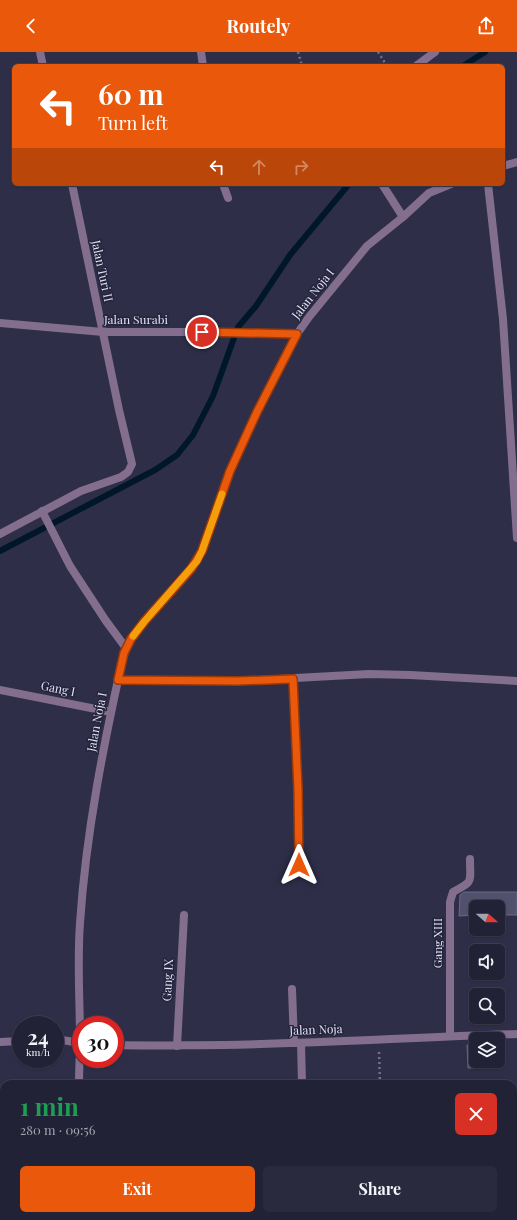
<!DOCTYPE html>
<meta charset="utf-8">
<style>
body{margin:0;font-family:"Playfair Display",serif;background:#2a2a3e;color:#f1f3f6;height:100vh;display:flex;flex-direction:column;font-size:15px;white-space:nowrap}
*{box-sizing:border-box;margin:0}
p{font-size:13px;color:#a2a4ad}
.icon{flex:none;width:22px;height:22px;fill:none;stroke:currentColor;stroke-width:2;stroke-linecap:round;stroke-linejoin:round}
.map{position:relative;flex:1;overflow:hidden}
.sheet{position:absolute;left:0px;top:1028px;width:517px;height:140px;display:flex;flex-direction:column;background:#222236;border-radius:12px 12px 0 0;box-shadow:0 1px 3px #0004,0 0 0 1px #3f3f51}
.sheet>*{flex:none}
.top-card{position:absolute;left:12px;top:12px;width:493px;height:122px;border-radius:6px;box-shadow:0 1px 3px #0004,0 0 0 1px #3f3f51;background:#ea580c;color:#fff;overflow:hidden}
.needle{width:26px;rotate:110deg}
.tools{position:absolute;left:469px;top:848px;display:grid;gap:8px}
.tools a{display:grid;place-items:center;width:36px;height:36px;border-radius:6px;background:#222236;box-shadow:0 1px 3px #0004,0 0 0 1px #3f3f51;font-size:20px}
.speed{position:absolute;left:12px;top:964px;display:flex;gap:8px;font-size:20px;font-weight:700;text-align:center}
.speed>*{display:grid;place-content:center;width:52px;height:52px;border-radius:50%;background:#222236;box-shadow:0 1px 3px #0004,0 0 0 1px #3f3f51;line-height:1}
.speed small{font-size:10px;font-weight:400}
.speed .limit{border:6px solid #d22;background:#fff;color:#111}
.pin{position:absolute;display:grid;place-items:center;width:34px;height:34px;color:#fff;margin:-17px;border:2px solid #fff;border-radius:50%;box-shadow:0 1px 4px #0007}
.me{position:absolute;width:44px;margin:-22px;rotate:0deg;stroke-linejoin:round;filter:drop-shadow(0 0 3px #0008)}
.turn{display:flex;align-items:center;gap:14px;height:84px;padding:0 20px;font-size:18px}
.turn .icon{width:52px;height:52px;stroke-width:2.5}
.turn b{display:block;font-size:28px;line-height:34px}
.lanes{display:flex;align-items:center;height:38px;padding:0 20px;background:#0003;justify-content:center;gap:20px;direction:ltr}
.lanes .off{opacity:.35}
.round{display:grid;place-items:center;flex:none;width:42px;height:42px;border-radius:6px;background:#2a2a3e}
.summary{display:flex;align-items:center;justify-content:space-between;height:68px;padding:0 20px}
h1{font-size:24px;font-weight:700;line-height:30px;color:#1e9e55}
.button{display:flex;gap:8px;margin-top:auto;padding:8px 20px}
.button a{flex:1;height:46px;border-radius:6px;background:#ea580c;color:#fff;font-size:16px;font-weight:700;line-height:46px;text-align:center}
.button a+a{background:#2a2a3e;color:#f1f3f6}
header{display:flex;justify-content:space-between;align-items:center;height:52px;padding:0 20px;background:#ea580c;color:#fff;font-size:18px;font-weight:700}
.map>svg:first-child{display:block}
.education{fill:#473335}
.lines{fill:none;stroke-linecap:round;stroke-linejoin:round}
.stream{stroke:#00172a;stroke-width:6}
.building{fill:#51516e;stroke:#696987}
.path{stroke:#727289;stroke-width:2.5;stroke-dasharray:2 3;stroke-linecap:butt}
.street{stroke:#836e8e;stroke-width:8}
.route-casing{stroke:#983908;stroke-width:10}
.route{stroke:#ea580c;stroke-width:7}
.slow{stroke:#f59e0b;stroke-width:7}
.labels{text-anchor:middle;stroke-width:3;stroke-linejoin:round;paint-order:stroke}
.street-label{font-size:12px;fill:#e2e2f4;stroke:#25243d}
</style>
<header><svg class="icon" aria-label="back" viewBox="0 0 24 24"><path d="M15 5l-7 7 7 7"/></svg>Routely<svg class="icon" aria-label="share" viewBox="0 0 24 24"><path d="M12 15V3M7 8l5-5 5 5M5 13v7h14v-7"/></svg></header>
<div class="map">
<svg width="517" height="1168" viewBox="0 0 517 1168">
<rect width="100%" height="100%" fill="#2e2e48"/>
<rect class="education" x="193" y="1164" width="109" height="4"/>
<g class="lines">
<g class="stream">
<path d="M 463,14 L 485,0"/>
<path d="M 0,499 L 155,418 L 177,403 L 193,383 L 213,344 L 238,275 L 256,254 L 290,203 L 349,132"/>
</g>
</g>
<g class="building">
<path d="M 464,840 L 517,840 L 517,863 L 498,863 L 498,855 L 476,855 L 476,863 L 459,864 L 460,843 Z"/>
<path d="M 476,992 L 476,1009 L 498,1009 L 498,1015 L 468,1016 L 467,993 Z"/>
</g>
<g class="lines">
<g class="path">
<path d="M 298,0 L 302,14"/>
<path d="M 378,0 L 387,14"/>
<path d="M 379,1000 L 380,1032"/>
<path d="M 385,1164 L 385,1168"/>
</g>
<g class="street">
<path d="M 40,0 L 43,14"/>
<path d="M 201,0 L 203,14"/>
<path d="M 416,14 L 435,0"/>
<path d="M 503,114 L 517,110"/>
<path d="M 223,132 L 228,146"/>
<path d="M 382,132 L 403,165"/>
<path d="M 488,132 L 503,267 L 517,486"/>
<path d="M 0,271 L 103,280 L 215,280 L 297,282"/>
<path d="M 42,459 L 70,514 L 106,569 L 126,596"/>
<path d="M 0,482 L 81,439 L 121,425 L 128,420 L 132,412 L 119,358 L 72,132"/>
<path d="M 293,627 L 298,737 L 299,813"/>
<path d="M 118,628 L 238,629 L 369,622 L 410,623 L 517,629"/>
<path d="M 0,638 L 111,660"/>
<path d="M 292,937 L 294,991"/>
<path d="M 450,984 L 450,850 L 453,840 C 474,829 470,831 470,807"/>
<path d="M 55,987 L 81,991"/>
<path d="M 0,990 L 21,989"/>
<path d="M 301,991 L 302,1032"/>
<path d="M 115,993 C 151,994 187,993 224,993 C 322,991 419,985 517,982"/>
<path d="M 177,994 L 184,863"/>
<path d="M 79,1032 C 79,1018 80,1004 80,989 C 80,950 77,910 80,871 C 86,780 104,690 124,601 C 140,565 174,540 197,509 L 202,499 L 230,419 L 257,360 L 297,282 L 309,265 L 367,194 L 403,165 L 429,141 L 451,132"/>
<path d="M 76,1168 L 76,1164"/>
</g>
</g>
<g class="lines">
<defs>
<path id="route" d="M 202,280 L 297,282 L 257,360 L 230,419 L 202,499 L 191,517 L 144,570 L 131,587 L 124,601 L 118,628 L 238,629 L 293,627 L 298,737 L 299,813"/>
</defs>
<use href="#route" class="route-casing"/>
<use href="#route" class="route"/>
<path class="slow" d="M 133,584 L 144,570 L 197,509 L 202,499 L 222,442"/>
</g>
<g class="labels">
<g class="street-label">
<text transform="translate(102 219) rotate(78)" y="4">Jalan Turi II</text>
<text transform="translate(313 242) rotate(-52)" y="4">Jalan Noja I</text>
<text x="136" y="272">Jalan Surabi</text>
<text transform="translate(58 637) rotate(11)" y="4">Gang I</text>
<text transform="translate(97 670) rotate(-79)" y="4">Jalan Noja I</text>
<text transform="translate(438 891) rotate(-90)" y="4">Gang XIII</text>
<text transform="translate(168 928) rotate(-87)" y="4">Gang IX</text>
<text transform="translate(316 978) rotate(-2)" y="4">Jalan Noja</text>
</g>
</g>
</svg>
<div class="tools">
<a><svg class="needle" viewBox="-14 -14 28 28"><path d="M0-13l5 13h-10z" fill="#e53935"/><path d="M0 13l5-13h-10z" fill="#a2a4ad"/></svg></a>
<a><svg class="icon" aria-label="sound" viewBox="0 0 24 24"><path d="M4 9h4l5-4v14l-5-4H4zM17 9q2 3 0 6"/></svg></a>
<a><svg class="icon" aria-label="search" viewBox="0 0 24 24"><circle cx="10" cy="10" r="6"/><path d="M15 15l6 6"/></svg></a>
<a><svg class="icon" aria-label="layers" viewBox="0 0 24 24"><path d="M12 4l9 5-9 5-9-5zM3 14l9 5 9-5"/></svg></a>
</div>
<div class="speed"><div>24<small>km/h</small></div><div class="limit">30</div></div>
<div class="pin" style="left:202px;top:280px;background:#d93025"><svg class="icon" aria-label="arrive" viewBox="0 0 24 24"><path d="M6 21V4h12l-3 4 3 4H6"/></svg></div>
<svg class="me" style="left:299px;top:813px" viewBox="-20 -20 40 40"><path d="M0-17L14 15 0 8-14 15z" fill="#ea580c" stroke="#fff" stroke-width="4"/></svg>
<div class="top-card">
<div class="turn"><svg class="icon" aria-label="left" viewBox="0 0 24 24"><path d="M17 20v-9H6M10 6l-5 5 5 5"/></svg><div><b>60 m</b>Turn left</div></div>
<div class="lanes"><svg class="icon" aria-label="left" viewBox="0 0 24 24"><path d="M17 20v-9H6M10 6l-5 5 5 5"/></svg><svg class="icon off" aria-label="ahead" viewBox="0 0 24 24"><path d="M12 20V5M6 11l6-6 6 6"/></svg><svg class="icon off" aria-label="right" viewBox="0 0 24 24"><path d="M7 20v-9h11M14 6l5 5-5 5"/></svg></div>
</div>
<section class="sheet">
<div class="summary"><div><h1>1 min</h1><p>280 m · 09:56</p></div><a class="round" style="background:#d93025;color:#fff"><svg class="icon" aria-label="close" viewBox="0 0 24 24"><path d="M6 6l12 12M18 6L6 18"/></svg></a></div>
<div class="button"><a>Exit</a><a>Share</a></div>
</section>
</div>
